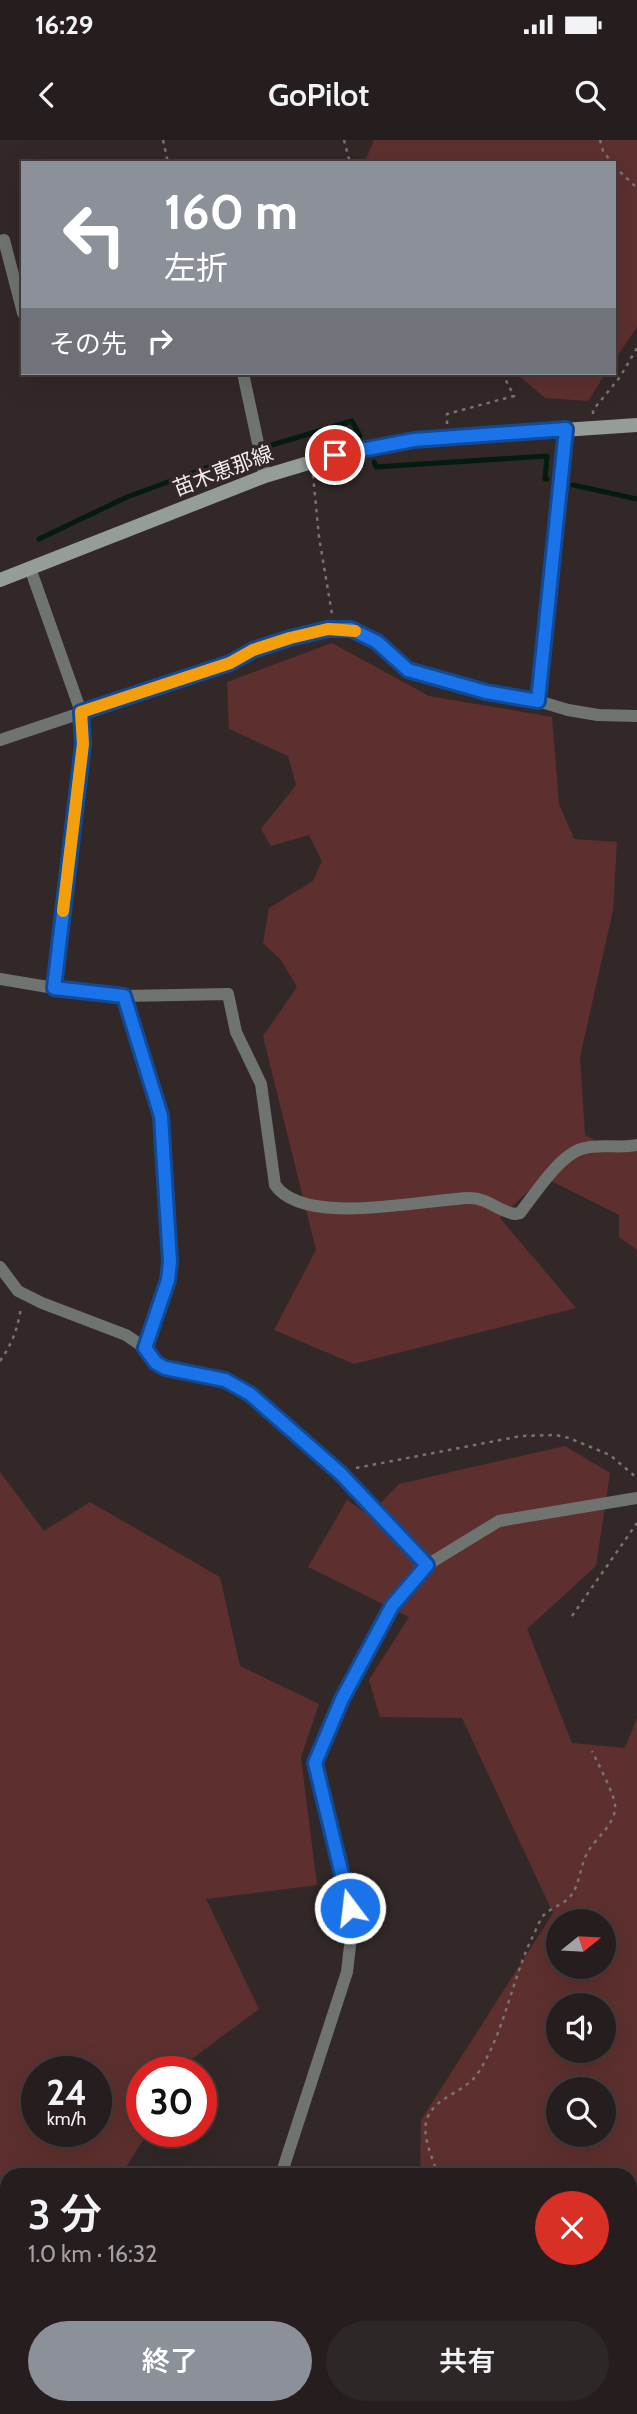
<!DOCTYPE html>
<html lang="ja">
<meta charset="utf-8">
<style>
body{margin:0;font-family:Cabin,"Noto Sans JP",sans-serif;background:#2e2727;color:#f1f3f6;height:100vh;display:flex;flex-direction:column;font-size:26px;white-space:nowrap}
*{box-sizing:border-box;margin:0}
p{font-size:23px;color:#a4a2a4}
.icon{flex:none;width:38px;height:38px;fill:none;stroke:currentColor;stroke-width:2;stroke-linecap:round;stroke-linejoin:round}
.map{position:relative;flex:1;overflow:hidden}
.details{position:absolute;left:0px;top:2028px;width:637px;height:247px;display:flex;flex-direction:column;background:#261e1e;border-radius:21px 21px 0 0;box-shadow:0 7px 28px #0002,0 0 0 2px #423c3c}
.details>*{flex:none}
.banner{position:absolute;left:21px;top:21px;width:595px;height:214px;border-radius:0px;box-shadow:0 7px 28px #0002,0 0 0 2px #423c3c;background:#8c9099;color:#fff;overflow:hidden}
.needle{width:46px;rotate:72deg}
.fabs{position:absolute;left:546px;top:1769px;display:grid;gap:14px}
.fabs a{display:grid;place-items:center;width:70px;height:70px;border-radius:50%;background:#261e1e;box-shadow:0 7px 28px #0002,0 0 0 2px #423c3c;font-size:35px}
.speed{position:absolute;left:21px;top:1916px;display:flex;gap:14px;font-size:35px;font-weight:700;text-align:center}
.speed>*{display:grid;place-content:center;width:91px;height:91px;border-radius:50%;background:#261e1e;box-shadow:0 7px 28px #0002,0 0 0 2px #423c3c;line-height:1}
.speed small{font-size:18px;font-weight:400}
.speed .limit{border:10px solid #d22;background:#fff;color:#111}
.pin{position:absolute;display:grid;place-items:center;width:60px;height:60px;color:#fff;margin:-30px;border:4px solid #fff;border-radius:50%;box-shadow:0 2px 7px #0007}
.me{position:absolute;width:77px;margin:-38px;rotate:345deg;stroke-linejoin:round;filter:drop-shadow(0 0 5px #0008)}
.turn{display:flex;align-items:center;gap:24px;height:147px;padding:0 28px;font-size:32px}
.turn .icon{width:91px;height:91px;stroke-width:2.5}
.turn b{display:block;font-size:49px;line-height:60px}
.then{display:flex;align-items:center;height:66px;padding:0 28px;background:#0003;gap:14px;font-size:26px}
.round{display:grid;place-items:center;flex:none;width:74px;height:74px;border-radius:37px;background:#2e2727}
.overview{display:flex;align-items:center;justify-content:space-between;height:119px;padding:0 28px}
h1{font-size:42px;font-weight:600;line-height:52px}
.cta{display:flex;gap:14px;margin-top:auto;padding:14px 28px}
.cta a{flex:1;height:80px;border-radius:42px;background:#8c9099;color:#fff;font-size:28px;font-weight:600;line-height:80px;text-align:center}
.cta a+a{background:#2e2727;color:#f1f3f6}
.status{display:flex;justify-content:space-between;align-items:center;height:49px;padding:0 35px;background:#261e1e;direction:ltr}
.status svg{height:19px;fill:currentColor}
header{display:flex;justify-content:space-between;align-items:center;height:91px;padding:0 28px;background:#261e1e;font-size:32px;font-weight:600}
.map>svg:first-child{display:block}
.green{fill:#5d302f;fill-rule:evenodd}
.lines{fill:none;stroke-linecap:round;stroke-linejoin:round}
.stream{stroke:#041b10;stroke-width:5}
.path{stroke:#7c7272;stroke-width:2.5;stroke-dasharray:3.5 5;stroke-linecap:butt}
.minor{stroke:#6f7471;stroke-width:12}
.secondary{stroke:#959d99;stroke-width:14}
.route-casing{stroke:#114b97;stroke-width:18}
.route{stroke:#1a73e8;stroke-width:12}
.slow{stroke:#f59e0b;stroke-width:12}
.labels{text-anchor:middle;stroke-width:7;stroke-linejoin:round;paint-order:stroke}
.street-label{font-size:21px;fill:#f4ecec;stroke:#332828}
</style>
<div class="status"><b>16:29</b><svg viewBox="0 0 49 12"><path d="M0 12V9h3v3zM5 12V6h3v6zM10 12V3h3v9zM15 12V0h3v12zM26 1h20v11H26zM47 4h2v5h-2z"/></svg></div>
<header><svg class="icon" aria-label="back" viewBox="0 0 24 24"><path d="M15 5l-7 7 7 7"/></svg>GoPilot<svg class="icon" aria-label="search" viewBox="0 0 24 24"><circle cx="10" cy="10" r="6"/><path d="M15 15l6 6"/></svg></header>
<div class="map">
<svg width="637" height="2274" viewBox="0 0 637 2274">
<rect width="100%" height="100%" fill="#332828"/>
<g class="green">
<path d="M 374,0 L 637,0 L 637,187 L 614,221 L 614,23 L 377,23 L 366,19 Z"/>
<path d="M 516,233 L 606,233 L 588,261 L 545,258 Z"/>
<path d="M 332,503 L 429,556 L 552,577 L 559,664 L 574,699 L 617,702 L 613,770 L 580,917 L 585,995 L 599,1002 L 637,999 L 637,1110 L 619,1097 L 619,1075 L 543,1037 L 500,1078 L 576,1168 L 354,1224 L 274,1190 L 316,1110 L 263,896 L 297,847 L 281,820 L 263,803 L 269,768 L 313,741 L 322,721 L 309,695 L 271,706 L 261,689 L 296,645 L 288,616 L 229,589 L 227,542 Z"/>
<path d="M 565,1306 L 610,1333 L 596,1426 L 527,1489 L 572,1603 L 625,1608 L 637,1578 L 637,2274 L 163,2274 L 167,2268 L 630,2268 L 630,2035 L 420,2035 L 421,1980 L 553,1773 L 462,1578 L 380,1577 L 369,1540 L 409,1477 L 308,1427 L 347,1360 L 369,1375 L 399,1344 ZM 558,1782 L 604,1782 L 604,1827 L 558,1827 ZM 558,1866 L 604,1866 L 604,1911 L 558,1911 ZM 558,1950 L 604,1950 L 604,1995 L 558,1995 Z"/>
<path d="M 0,1332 L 44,1391 L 90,1362 L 220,1437 L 240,1526 L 319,1564 L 301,1617 L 317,1745 L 206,1759 L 259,1869 L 193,1918 L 184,1932 L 142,1932 L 142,1992 L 148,1992 L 121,2035 L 7,2035 L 7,2268 L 31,2268 L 26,2274 L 0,2274 ZM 96,1932 L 96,1992 L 37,1992 L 37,1932 Z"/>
<path d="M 82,2268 L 140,2268 L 135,2274 L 92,2274 Z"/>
</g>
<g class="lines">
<g class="stream">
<path d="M 272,305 L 352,281 L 360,296"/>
<path d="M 374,322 L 376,327 L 547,316 L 545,339 L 547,339"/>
<path d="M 573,345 L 637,359"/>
<path d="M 39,399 L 127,357 L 252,311"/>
</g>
<g class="path">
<path d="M 163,0 L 168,23"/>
<path d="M 344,0 L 350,23"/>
<path d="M 600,0 L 603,11 L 612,23"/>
<path d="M 614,26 L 637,48"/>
<path d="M 593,274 L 593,270 L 620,237 L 637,208"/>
<path d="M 447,284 L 447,274 L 514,256 L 502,233"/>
<path d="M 313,335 L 319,397 L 332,474"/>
<path d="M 0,1221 C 12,1204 18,1188 21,1167"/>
<path d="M 356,1328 L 521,1296 L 556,1295 L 569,1298 L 610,1315 L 637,1338"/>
<path d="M 572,1476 L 637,1383"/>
<path d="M 438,2035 C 433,2019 421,1995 427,1979 C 435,1956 465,1953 478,1933 C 504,1893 511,1843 531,1800 C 535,1793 538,1783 543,1776 C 550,1768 562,1765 569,1758 C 581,1745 579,1725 589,1710 C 598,1696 617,1682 615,1665 C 614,1653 598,1624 592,1611"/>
<path d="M 413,2268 L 414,2274"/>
</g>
<g class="minor">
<path d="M 0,101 L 4,100 L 23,173"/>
<path d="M 243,233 L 265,336"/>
<path d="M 30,428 L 81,572 L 83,604 L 54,848"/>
<path d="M 538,561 L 566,289"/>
<path d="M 0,600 L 230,523 L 253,510 L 290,498 L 328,490 L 351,489 L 377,502 L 408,530 L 486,552 L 538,561 L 568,570 L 598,575 L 637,576"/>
<path d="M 0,839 L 54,848 L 124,856 L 161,976 L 170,1108 L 168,1140 L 145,1208"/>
<path d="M 124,856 L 228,854 L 236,892 L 261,944 L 275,1045 C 305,1088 424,1059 470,1058 C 488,1058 499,1072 515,1074 L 520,1073 C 534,1055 559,1016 581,1009 C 599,1003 619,1009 637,1005"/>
<path d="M 0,1127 L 18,1151 L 42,1163 L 126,1195 L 145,1208 L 156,1223 L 165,1228 L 176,1232 L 225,1240 L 250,1254 L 340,1333 L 427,1425"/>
<path d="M 281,2035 L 347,1832 L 351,1797 L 350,1768 L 315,1623 L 342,1559 L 392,1466 L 427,1425 L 499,1381 L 637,1358"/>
<path d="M 144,2274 L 149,2268"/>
</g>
<path class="secondary" d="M 0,440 L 265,336 L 335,315 L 414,300 L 637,285"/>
</g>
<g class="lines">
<defs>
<path id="route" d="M 335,315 L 414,300 L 566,289 L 538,561 L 486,552 L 408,530 L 377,502 L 351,489 L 328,489 L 290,498 L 253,510 L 230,523 L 81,572 L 83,604 L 54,848 L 124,856 L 161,976 L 170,1122 L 168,1140 L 145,1208 L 156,1223 L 165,1228 L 225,1240 L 250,1254 L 340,1333 L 427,1425 L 392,1466 L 342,1559 L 315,1623 L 350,1768"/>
</defs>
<use href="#route" class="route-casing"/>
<use href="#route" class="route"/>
<path class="slow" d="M 63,771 L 83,604 L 81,572 L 230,523 L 253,510 L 290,498 L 328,489 L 355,491"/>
</g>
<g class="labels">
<g class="street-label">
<text transform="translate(223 331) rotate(-21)" y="7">苗木恵那線</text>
</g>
</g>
</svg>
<div class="fabs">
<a><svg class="needle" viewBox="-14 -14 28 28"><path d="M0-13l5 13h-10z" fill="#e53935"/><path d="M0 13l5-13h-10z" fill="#a4a2a4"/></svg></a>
<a><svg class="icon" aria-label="sound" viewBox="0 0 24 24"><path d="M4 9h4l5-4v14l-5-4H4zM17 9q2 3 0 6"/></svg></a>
<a><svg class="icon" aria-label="search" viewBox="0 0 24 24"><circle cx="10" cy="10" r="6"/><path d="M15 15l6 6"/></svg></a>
</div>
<div class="speed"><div>24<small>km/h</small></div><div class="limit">30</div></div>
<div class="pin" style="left:335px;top:315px;background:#d93025"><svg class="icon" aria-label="arrive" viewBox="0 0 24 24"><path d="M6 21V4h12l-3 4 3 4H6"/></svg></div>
<svg class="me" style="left:350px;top:1768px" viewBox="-20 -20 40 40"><circle r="17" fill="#1a73e8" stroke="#fff" stroke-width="3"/><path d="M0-11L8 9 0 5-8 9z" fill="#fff"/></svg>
<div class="banner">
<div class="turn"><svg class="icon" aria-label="left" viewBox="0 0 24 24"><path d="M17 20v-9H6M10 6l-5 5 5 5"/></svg><div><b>160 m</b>左折</div></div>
<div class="then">その先<svg class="icon" aria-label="right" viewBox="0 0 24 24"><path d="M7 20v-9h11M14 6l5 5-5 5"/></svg></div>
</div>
<section class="details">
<div class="overview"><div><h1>3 分</h1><p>1.0 km · 16:32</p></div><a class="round" style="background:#d93025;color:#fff"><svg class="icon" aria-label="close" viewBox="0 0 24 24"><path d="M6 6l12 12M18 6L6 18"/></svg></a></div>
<div class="cta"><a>終了</a><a>共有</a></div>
</section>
</div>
